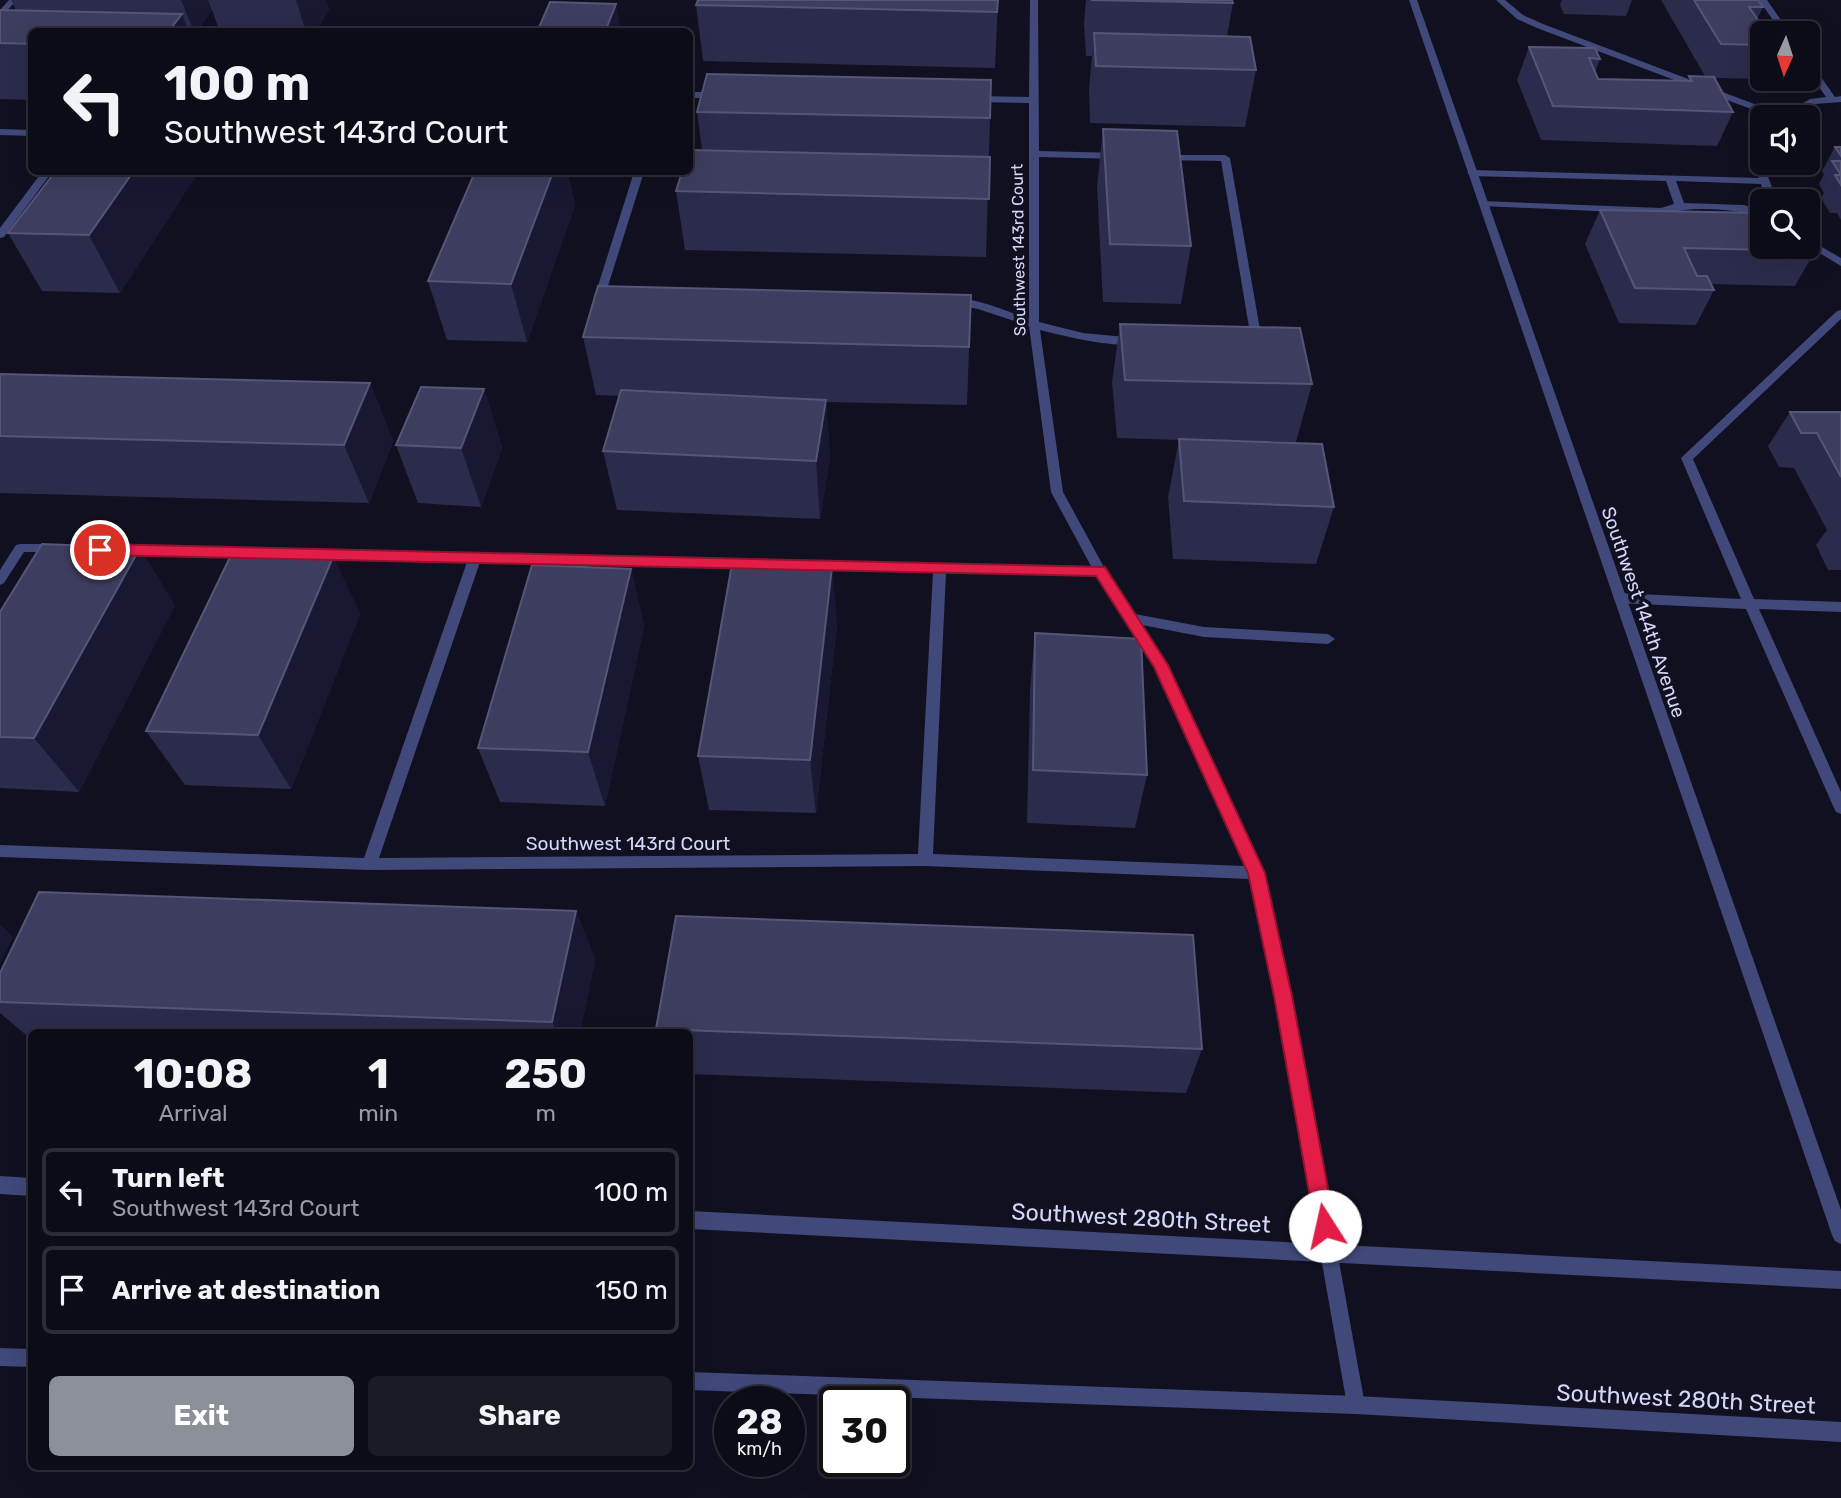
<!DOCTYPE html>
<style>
body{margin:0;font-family:Rubik,sans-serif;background:#1a1a25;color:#f1f3f6;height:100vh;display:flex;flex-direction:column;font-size:26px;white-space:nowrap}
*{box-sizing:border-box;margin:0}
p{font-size:23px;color:#9a9ba2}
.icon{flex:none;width:38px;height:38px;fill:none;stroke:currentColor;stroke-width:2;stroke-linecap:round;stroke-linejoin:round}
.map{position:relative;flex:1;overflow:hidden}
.details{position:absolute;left:28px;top:1029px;width:665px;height:441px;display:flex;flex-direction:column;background:#0c0c18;border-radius:10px;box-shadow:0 7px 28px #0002,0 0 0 2px #2c2c37}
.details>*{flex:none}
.top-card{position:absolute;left:28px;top:28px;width:665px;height:147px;border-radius:10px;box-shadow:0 7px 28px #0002,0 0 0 2px #2c2c37;background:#0c0c18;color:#f1f3f6;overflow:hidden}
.needle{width:46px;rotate:183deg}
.tools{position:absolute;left:1750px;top:21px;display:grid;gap:14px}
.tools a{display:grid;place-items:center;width:70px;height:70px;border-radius:10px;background:#0c0c18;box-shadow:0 7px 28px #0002,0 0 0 2px #2c2c37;font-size:35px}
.speed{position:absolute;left:714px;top:1386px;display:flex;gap:14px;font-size:35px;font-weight:700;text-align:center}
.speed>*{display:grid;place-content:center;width:91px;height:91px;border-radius:50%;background:#0c0c18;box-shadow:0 7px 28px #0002,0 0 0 2px #2c2c37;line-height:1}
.speed small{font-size:18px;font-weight:400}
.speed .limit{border:4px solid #111;border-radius:10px;background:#fff;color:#111}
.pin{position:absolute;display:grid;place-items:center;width:60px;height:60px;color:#fff;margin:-30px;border:4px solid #fff;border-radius:50%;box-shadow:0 2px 7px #0007}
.me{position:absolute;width:77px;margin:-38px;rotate:350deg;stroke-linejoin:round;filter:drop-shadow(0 0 5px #0008)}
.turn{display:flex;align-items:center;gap:24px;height:147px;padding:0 21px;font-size:32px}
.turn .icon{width:91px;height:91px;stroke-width:2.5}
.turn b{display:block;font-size:49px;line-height:60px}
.eta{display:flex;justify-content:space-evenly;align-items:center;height:119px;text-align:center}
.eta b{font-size:42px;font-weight:700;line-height:49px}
.primary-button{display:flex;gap:14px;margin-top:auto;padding:14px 21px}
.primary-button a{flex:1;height:80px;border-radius:10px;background:#8c9099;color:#fff;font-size:28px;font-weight:700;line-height:80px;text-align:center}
.primary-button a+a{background:#1a1a25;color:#f1f3f6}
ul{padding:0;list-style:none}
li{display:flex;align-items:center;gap:21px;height:88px;margin:0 14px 10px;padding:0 7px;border:4px solid #2c2c37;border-radius:10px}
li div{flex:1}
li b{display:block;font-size:26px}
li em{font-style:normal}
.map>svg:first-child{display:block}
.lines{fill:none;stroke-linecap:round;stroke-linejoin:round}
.service{fill:#40497a;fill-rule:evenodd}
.minor{fill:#40497a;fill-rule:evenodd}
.tertiary{fill:#40497a;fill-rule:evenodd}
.wall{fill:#2b2b4c}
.shaded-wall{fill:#181833}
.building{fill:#3d3d5f;stroke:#555677;stroke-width:2}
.route{fill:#e11d48;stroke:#92132f;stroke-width:2}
.labels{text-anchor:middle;stroke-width:7;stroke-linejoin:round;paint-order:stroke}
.far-street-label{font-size:16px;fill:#d4d7fa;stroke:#101020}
.street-label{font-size:19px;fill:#d4d7fa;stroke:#101020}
.near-street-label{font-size:23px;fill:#d4d7fa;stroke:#101020}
</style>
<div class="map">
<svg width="1841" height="1498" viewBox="0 0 1841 1498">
<rect width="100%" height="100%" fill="#101020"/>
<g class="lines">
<g class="service">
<path d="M 1496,0 L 1505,0 L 1523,15 L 1543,24 L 1783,115 L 1810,99 L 1826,97 L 1808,71 L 1808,62 L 1811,63 L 1835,97 L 1841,96 L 1841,102 L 1815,104 L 1792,117 L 1772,117 L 1537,28 L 1517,19 Z"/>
<path d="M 1759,0 L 1767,0 L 1790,33 L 1782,33 Z"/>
<path d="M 1762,149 L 1762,163 L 1765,163 L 1765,168 L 1777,201 L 1767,201 L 1761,184 L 1676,181 L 1684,203 L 1744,205 L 1762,211 L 1762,217 C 1730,208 1693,206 1661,214 L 1483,206 L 1480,205 L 1480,201 L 1661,208 L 1674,204 L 1666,181 L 1472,176 L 1467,173 L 1472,170 L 1759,178 L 1755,168 L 1757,152 Z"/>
<path d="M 1808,239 L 1841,258 L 1841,266 L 1808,246 Z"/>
<path d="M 1841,310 L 1841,319 L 1693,459 L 1754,599 L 1841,602 L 1841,612 L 1759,609 L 1841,792 L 1841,814 L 1836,812 L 1834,808 L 1746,609 L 1619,603 L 1613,598 L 1619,593 L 1741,599 L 1681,458 L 1837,311 Z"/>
</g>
<g class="minor">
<path d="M 9,0 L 17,0 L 0,18 L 0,10 Z"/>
<path d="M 1030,0 L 1038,0 L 1039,151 L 1119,153 L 1124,156 L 1119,159 L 1039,157 L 1039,322 L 1083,333 L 1136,338 L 1141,341 C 1126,352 1060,335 1040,330 L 1063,492 L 1105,569 L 1135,614 L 1204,627 L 1328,634 L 1335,639 L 1328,644 L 1204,637 L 1142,625 L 1168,665 L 1263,873 L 1291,996 L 1365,1405 L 1363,1412 L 1356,1414 L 1349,1412 L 1347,1405 L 1275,996 L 1250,879 L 925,866 L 369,870 L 0,857 L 0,845 L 364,858 L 467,562 L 123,554 L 117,550 L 123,546 L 1091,566 L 1051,492 L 1029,326 L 978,309 L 952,304 L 947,301 C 962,291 1011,313 1029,319 L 1029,103 L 973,102 L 968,99 L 973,96 L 1029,97 ZM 480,562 L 933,572 L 918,854 L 379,858 ZM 946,572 L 1096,575 L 1155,667 L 1245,866 L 933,854 Z"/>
<path d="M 690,92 L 718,92 L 723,95 L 718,98 L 690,98 Z"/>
<path d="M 0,129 L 32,130 L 32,136 L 0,135 Z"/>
<path d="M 1158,155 L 1225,155 L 1230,158 L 1262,341 L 1261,343 L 1255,344 L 1250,341 L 1251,339 L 1221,161 L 1161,160 L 1158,159 Z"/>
<path d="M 42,172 L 52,172 L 4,237 L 0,238 L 0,228 Z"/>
<path d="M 634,172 L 644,172 L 608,286 L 621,288 L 622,290 L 617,293 L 598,291 L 597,289 Z"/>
<path d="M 20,544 L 58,544 L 64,548 L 58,552 L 24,552 L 4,583 L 0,585 L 0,570 L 16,545 Z"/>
</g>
<g class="tertiary">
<path d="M 1409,0 L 1417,0 L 1841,1210 L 1841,1244 L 1835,1241 L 1832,1235 Z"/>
<path d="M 0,1176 L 32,1178 L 32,1196 L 0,1194 Z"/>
<path d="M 690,1211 L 1841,1271 L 1841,1289 L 690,1229 Z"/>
<path d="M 0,1348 L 32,1349 L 32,1367 L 0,1366 Z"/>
<path d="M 690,1372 L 1356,1396 L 1841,1422 L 1841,1442 L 1356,1414 L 690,1390 Z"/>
</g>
</g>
<g class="wall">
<path d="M 11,0 L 326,0 L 329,10 L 315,32 L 220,32 L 212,10 L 196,32 L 32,32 L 32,100 L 0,99 L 0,10 L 16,10 Z"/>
<path d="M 998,0 L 995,68 L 703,61 L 696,5 Z"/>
<path d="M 1086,0 L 1232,0 L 1233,3 L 1227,36 L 1256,70 L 1245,127 L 1090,123 L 1089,89 L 1092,56 L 1086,56 L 1084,24 Z"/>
<path d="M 1562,0 L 1632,0 L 1626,16 L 1564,14 L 1560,5 Z"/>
<path d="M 1661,0 L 1758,0 L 1763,7 L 1757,19 L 1762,33 L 1762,79 L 1771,79 L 1714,78 L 1733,112 L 1717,146 L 1541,140 L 1517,80 L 1529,47 L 1600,59 L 1595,72 L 1598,79 L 1687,81 L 1689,76 L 1705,76 Z"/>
<path d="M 697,112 L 990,118 L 986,257 L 685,250 L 676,191 L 702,150 Z"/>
<path d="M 1103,129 L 1191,246 L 1181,304 L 1103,302 L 1097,187 Z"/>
<path d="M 1835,147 L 1841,147 L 1841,220 L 1837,213 L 1830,213 L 1821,198 L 1824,193 L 1819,184 L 1824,174 L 1822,171 Z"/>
<path d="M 198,172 L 120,293 L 42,291 L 8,233 Z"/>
<path d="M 475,172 L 567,172 L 575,205 L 527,342 L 447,340 L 428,281 Z"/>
<path d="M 1600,210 L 1815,251 L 1795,286 L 1711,284 L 1714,290 L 1696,325 L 1619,323 L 1585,244 Z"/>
<path d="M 971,295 L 967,405 L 826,402 L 830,458 L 820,519 L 617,510 L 603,451 L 620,396 L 596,395 L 583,337 Z"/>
<path d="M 1120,324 L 1312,384 L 1296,442 L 1222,440 L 1334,507 L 1316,564 L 1173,559 L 1168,497 L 1179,440 L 1117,438 L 1112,382 Z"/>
<path d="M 0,374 L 370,383 L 393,441 L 369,503 L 0,493 Z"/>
<path d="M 484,389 L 502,448 L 481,507 L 418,503 L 396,445 Z"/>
<path d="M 1790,412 L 1841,412 L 1841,570 L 1828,570 L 1816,545 L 1827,530 L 1794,468 L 1779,467 L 1768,446 Z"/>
<path d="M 333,557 L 360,614 L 291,789 L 185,785 L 146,731 Z"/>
<path d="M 631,569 L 644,626 L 605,806 L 500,802 L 478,748 Z"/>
<path d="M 175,605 L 79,792 L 0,788 L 0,612 Z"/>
<path d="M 837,624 L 816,813 L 709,810 L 698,756 Z"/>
<path d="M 1035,633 L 1147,775 L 1135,828 L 1027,823 L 1030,689 Z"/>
<path d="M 576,911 L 595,960 L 580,1032 L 32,1032 L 32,1040 L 0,1013 L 0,973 Z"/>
<path d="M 656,1029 L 1202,1049 L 1186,1093 L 690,1074 L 690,1032 L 657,1032 Z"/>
</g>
<g class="shaded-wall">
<path d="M 181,0 L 208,0 L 212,10 L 196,32 L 194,32 Z"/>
<path d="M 296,0 L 326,0 L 329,10 L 315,32 L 306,32 Z"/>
<path d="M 616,4 L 621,32 L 605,32 Z"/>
<path d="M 182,14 L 189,32 L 168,32 Z"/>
<path d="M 133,172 L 198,172 L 120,293 L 89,235 Z"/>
<path d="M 553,172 L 567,172 L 575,205 L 527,342 L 511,284 Z"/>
<path d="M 370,383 L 393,441 L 369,503 L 344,445 Z"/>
<path d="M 484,389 L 502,448 L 481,507 L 461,448 Z"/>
<path d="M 826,400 L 830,458 L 820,519 L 816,461 Z"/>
<path d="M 140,548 L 175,605 L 79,792 L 34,738 Z"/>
<path d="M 333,557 L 360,614 L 291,789 L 258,735 Z"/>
<path d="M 832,567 L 837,624 L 816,813 L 810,760 Z"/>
<path d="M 631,569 L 644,626 L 605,806 L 588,752 Z"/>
<path d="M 576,911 L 595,960 L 580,1032 L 557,1032 L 552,1022 Z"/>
<path d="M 0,924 L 13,937 L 0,963 Z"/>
</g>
<g class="building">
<path d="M 698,0 L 998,0 L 997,12 L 696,5 Z"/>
<path d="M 1091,0 L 1232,0 L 1233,3 Z"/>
<path d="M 1694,0 L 1758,0 L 1763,7 L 1749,7 L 1767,33 L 1762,33 L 1762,45 L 1721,44 Z"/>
<path d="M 550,2 L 616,4 L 605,32 L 537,32 Z"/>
<path d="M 0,10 L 182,14 L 168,32 L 32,32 L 32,44 L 0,43 Z"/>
<path d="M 1094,33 L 1250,37 L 1256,70 L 1096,66 Z"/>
<path d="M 1529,47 L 1595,48 L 1600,59 L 1589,58 L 1598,79 L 1692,81 L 1689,76 L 1714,77 L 1733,112 L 1553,106 Z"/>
<path d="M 707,74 L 991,80 L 990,118 L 697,112 Z"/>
<path d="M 1103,129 L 1177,131 L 1191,246 L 1110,244 Z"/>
<path d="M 1835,147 L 1841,147 L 1841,156 Z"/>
<path d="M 690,150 L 990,157 L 989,199 L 676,191 L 682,172 L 690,172 Z"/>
<path d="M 1832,161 L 1841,161 L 1841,185 L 1835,175 L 1841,175 Z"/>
<path d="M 55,172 L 133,172 L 89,235 L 8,233 Z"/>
<path d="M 475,172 L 553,172 L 511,284 L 428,281 Z"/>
<path d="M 1600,210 L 1762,213 L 1762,247 L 1808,247 L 1808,239 L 1815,251 L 1684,248 L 1697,276 L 1707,276 L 1714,290 L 1635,288 Z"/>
<path d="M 598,286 L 971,295 L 969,347 L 583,337 Z"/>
<path d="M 1120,324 L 1300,328 L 1312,384 L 1125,380 Z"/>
<path d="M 0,374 L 370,383 L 344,445 L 0,436 Z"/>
<path d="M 421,387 L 484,389 L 461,448 L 396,445 Z"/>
<path d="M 621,390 L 826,400 L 816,461 L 603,451 Z"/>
<path d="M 1790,412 L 1841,412 L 1841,477 L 1817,433 L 1801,433 Z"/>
<path d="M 1179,439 L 1322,444 L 1334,507 L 1184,501 Z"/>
<path d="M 42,544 L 140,548 L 34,738 L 0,737 L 0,612 Z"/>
<path d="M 232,553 L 333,557 L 258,735 L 146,731 Z"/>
<path d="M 732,564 L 832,567 L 810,760 L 698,756 Z"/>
<path d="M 532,565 L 631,569 L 588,752 L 478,748 Z"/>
<path d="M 1035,633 L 1141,639 L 1147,775 L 1033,770 Z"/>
<path d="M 39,892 L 576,911 L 552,1022 L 0,1002 L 0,973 Z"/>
<path d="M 676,916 L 1193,935 L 1202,1049 L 656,1029 Z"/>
</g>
<path class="route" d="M 100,544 L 1105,567 L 1168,665 L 1265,873 L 1292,996 L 1335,1226 L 1332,1233 L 1325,1236 L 1318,1233 L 1315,1226 L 1274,996 L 1248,873 L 1154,667 L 1096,576 L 100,555 L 93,550 Z"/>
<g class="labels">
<g class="far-street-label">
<text transform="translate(1018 250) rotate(-91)" y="6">Southwest 143rd Court</text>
</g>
<g class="street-label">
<text transform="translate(1644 612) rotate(71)" y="7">Southwest 144th Avenue</text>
<text x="628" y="850">Southwest 143rd Court</text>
</g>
<g class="near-street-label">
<text transform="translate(1141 1218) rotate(3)" y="8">Southwest 280th Street</text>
<text transform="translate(1686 1399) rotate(3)" y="8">Southwest 280th Street</text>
</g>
</g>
</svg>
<div class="tools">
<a><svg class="needle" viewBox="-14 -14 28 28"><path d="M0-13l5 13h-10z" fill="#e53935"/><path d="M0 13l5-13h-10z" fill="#9a9ba2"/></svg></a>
<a><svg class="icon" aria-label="sound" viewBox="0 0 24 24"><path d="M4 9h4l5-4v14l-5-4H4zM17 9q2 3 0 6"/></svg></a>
<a><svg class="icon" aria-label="search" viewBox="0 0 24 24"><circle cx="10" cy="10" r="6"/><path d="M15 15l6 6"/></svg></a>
</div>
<div class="speed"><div>28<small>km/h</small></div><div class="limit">30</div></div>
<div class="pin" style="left:100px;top:550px;background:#d93025"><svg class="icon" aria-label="arrive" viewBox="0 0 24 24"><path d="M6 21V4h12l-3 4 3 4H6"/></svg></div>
<svg class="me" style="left:1325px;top:1226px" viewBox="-20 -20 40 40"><circle r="19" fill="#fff"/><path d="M0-13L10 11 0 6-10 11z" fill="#e11d48"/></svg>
<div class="top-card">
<div class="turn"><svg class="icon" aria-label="left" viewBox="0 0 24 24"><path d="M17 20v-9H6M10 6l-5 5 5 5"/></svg><div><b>100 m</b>Southwest 143rd Court</div></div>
</div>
<section class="details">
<div class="eta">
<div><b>10:08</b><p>Arrival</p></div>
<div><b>1</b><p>min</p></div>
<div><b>250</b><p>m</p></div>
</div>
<ul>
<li><svg class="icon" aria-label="left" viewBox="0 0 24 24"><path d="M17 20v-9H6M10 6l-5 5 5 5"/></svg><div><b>Turn left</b><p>Southwest 143rd Court</p></div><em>100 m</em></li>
<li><svg class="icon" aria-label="arrive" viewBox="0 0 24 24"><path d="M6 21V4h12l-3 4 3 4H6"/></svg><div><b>Arrive at destination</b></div><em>150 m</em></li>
</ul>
<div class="primary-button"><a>Exit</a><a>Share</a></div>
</section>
</div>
